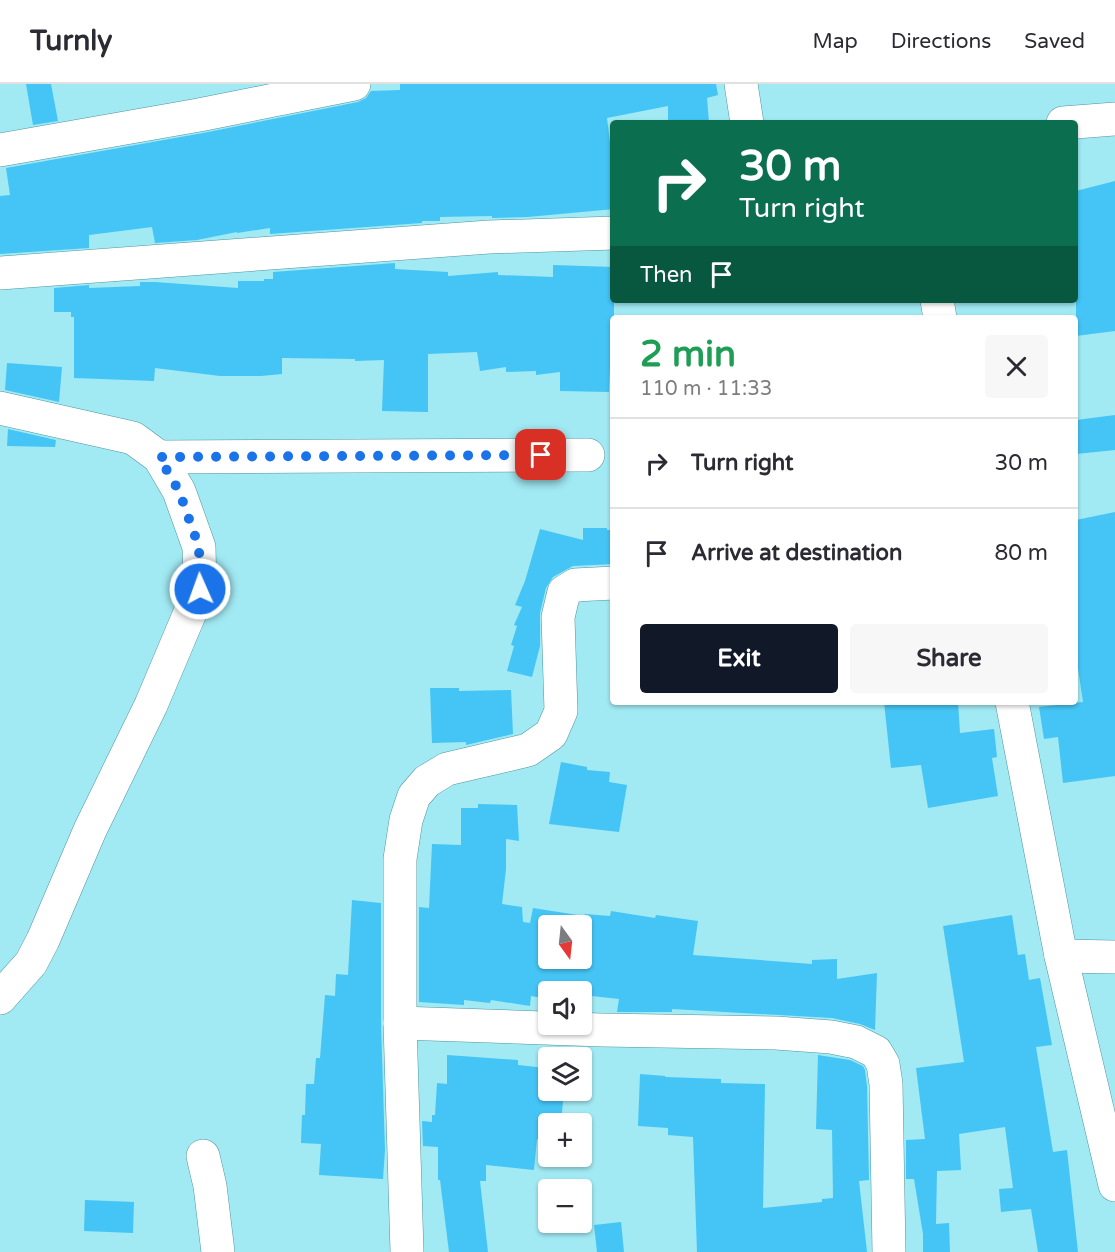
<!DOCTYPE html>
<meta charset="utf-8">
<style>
body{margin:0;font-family:"Varela Round",sans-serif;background:#f7f7f7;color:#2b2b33;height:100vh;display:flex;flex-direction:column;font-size:22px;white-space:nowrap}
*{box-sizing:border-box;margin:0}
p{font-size:20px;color:#7c7c81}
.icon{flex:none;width:33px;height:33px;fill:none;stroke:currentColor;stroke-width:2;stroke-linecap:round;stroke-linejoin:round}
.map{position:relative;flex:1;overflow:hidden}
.side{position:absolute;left:610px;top:231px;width:468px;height:390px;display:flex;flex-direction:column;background:#fff;border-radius:6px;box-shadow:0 2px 4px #0004}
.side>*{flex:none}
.top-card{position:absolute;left:610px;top:36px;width:468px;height:183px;border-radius:6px;box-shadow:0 2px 4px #0004;background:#0b6e4f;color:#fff;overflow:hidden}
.needle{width:39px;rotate:165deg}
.controls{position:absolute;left:538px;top:831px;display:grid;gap:12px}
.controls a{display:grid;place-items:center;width:54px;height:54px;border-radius:6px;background:#fff;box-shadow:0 2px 4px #0004;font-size:30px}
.pin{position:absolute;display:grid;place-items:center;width:51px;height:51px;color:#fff;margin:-26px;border-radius:12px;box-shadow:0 3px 9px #0006}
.me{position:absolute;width:66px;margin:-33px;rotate:358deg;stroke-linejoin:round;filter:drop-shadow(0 0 4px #0008)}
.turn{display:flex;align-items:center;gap:21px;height:126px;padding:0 30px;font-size:27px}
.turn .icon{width:78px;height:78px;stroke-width:2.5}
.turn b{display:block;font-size:42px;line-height:51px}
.then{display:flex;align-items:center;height:57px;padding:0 30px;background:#0003;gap:12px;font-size:22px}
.round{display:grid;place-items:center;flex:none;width:63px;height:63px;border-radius:6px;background:#f7f7f7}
.summary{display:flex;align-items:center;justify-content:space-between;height:102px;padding:0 30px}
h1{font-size:36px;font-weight:700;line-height:45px;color:#1e9e55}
.button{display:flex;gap:12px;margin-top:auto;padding:12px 30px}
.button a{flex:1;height:69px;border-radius:6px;background:#111827;color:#fff;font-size:24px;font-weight:700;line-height:69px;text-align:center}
.button a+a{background:#f7f7f7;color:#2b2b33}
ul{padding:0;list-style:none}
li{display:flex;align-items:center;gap:18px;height:90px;padding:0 30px;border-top:2px solid #e1e1e2}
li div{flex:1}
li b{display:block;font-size:22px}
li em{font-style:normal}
header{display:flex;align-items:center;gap:36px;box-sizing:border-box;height:84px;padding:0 30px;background:#fff;border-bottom:2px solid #e1e1e2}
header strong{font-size:28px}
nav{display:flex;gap:33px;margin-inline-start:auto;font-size:21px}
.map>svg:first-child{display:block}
.building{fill:#45c5f5;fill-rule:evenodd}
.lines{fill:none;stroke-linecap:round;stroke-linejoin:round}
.minor-casing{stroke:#4f959f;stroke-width:34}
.major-casing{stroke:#4f959f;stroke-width:34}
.highway-casing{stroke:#4f959f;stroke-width:34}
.minor{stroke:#fff;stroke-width:33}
.major{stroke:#fff;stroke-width:33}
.highway{stroke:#fff;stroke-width:33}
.route{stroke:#1a73e8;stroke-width:10;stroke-dasharray:0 18}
</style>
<header>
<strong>Turnly</strong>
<nav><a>Map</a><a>Directions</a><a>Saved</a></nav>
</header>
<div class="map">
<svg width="1115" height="1168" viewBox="0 0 1115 1168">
<rect width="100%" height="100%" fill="#a1e9f3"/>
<g class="building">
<path d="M 26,0 L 51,0 L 58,37 L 33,41 Z"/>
<path d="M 400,0 L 716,0 L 718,11 L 707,14 L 709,39 L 668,39 L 668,22 L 607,34 L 614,92 L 614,125 L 528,133 L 492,134 L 492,132 L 440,133 L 440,137 L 422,137 L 422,139 L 270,150 L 270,144 L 237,149 L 237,148 L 197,156 L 155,159 L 152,143 L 89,151 L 89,164 L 0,170 L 0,112 L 10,111 L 6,84 L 203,49 L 358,18 L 366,14 L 371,7 L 400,6 Z"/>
<path d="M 1115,97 L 1115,247 L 1076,252 L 1076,107 Z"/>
<path d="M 395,179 L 395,185 L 448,188 L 448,192 L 498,188 L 498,191 L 553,193 L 553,181 L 614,183 L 614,258 L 611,258 L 609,308 L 560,307 L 560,288 L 536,291 L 536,287 L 506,288 L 506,283 L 480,287 L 477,268 L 428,270 L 428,328 L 382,327 L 384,276 L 355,277 L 355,275 L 282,274 L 282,290 L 261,292 L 220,292 L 155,284 L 154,297 L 74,294 L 74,233 L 71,233 L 71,228 L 54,228 L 54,204 L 89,201 L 89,204 L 140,202 L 140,198 L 155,198 L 238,204 L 238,197 L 264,197 L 264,195 L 273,195 L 273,188 Z"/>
<path d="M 7,279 L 62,283 L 59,318 L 5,306 Z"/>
<path d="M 1115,331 L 1115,366 L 1076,370 L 1076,336 Z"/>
<path d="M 8,345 L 56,356 L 55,363 L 7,362 Z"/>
<path d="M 1115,428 L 1115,692 L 1063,699 L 1058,653 L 1044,655 L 1039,623 L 1083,618 L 1076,571 L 1076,436 Z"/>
<path d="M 583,444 L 607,444 L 607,446 L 614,446 L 614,480 L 573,482 L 553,493 L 546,504 L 540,529 L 540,562 L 532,593 L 507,587 L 514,562 L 511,561 L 517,542 L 514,541 L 522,523 L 515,521 L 525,497 L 540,445 L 583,456 Z"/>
<path d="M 430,604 L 459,604 L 459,607 L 511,606 L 513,650 L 466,661 L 466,658 L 432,659 Z"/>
<path d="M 884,618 L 958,618 L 960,649 L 994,645 L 997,673 L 992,674 L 998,712 L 928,724 L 921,681 L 891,684 Z"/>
<path d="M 561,678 L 587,683 L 587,686 L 610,688 L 609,698 L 627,701 L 619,748 L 549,740 Z"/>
<path d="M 478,720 L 517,721 L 519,757 L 506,755 L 506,785 L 502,820 L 522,823 L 523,838 L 530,839 L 533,824 L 584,832 L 585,830 L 610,832 L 611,827 L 655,834 L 656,831 L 698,837 L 693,871 L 812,880 L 812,876 L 837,875 L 837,895 L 877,889 L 875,946 L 860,940 L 832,934 L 672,925 L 672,928 L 617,928 L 619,915 L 582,911 L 582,908 L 549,907 L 549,915 L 531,912 L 530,922 L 491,916 L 490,919 L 464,916 L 464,921 L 419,918 L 419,823 L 429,824 L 432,760 L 461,761 L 461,724 L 478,724 ZM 549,842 L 582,842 L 582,874 L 549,874 Z"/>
<path d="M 352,816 L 381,819 L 381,940 L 385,1066 L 383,1095 L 319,1091 L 321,1060 L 301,1059 L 302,1031 L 305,1031 L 306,1000 L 314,1000 L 316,974 L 320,974 L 325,911 L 335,912 L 336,890 L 348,891 Z"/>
<path d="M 1012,831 L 1018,871 L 1025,870 L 1029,896 L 1040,894 L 1052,961 L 1036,963 L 1053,1068 L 1067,1066 L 1078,1168 L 1038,1168 L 1031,1125 L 1001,1128 L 999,1105 L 1013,1104 L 1005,1043 L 959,1050 L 961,1086 L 937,1087 L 936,1140 L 949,1139 L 950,1168 L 923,1168 L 923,1150 L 914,1095 L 906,1095 L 906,1056 L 925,1055 L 916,984 L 964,978 L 943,842 Z"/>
<path d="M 447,971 L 518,976 L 518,981 L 546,984 L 545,988 L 549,988 L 549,1006 L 564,1006 L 561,1040 L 549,1040 L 549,1057 L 537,1055 L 534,1086 L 486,1081 L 486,1097 L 480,1097 L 488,1168 L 449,1168 L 440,1096 L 438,1096 L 438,1063 L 423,1062 L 422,1037 L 432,1038 L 432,1031 L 435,1031 L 437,999 L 447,1000 Z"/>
<path d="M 818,971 L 850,976 L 863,982 L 865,986 L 867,1002 L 869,1096 L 859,1097 L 867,1168 L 697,1168 L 693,1053 L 668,1051 L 668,1044 L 638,1042 L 640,990 L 665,992 L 665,993 L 721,995 L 721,999 L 765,1000 L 763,1124 L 822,1118 L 822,1115 L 833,1114 L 832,1046 L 816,1045 Z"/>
<path d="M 85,1116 L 134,1118 L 133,1149 L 84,1147 Z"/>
<path d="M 621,1138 L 624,1168 L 597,1168 L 594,1141 Z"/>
</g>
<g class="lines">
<defs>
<g id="minor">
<path d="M 741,0 L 747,39"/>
<path d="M 0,66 L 199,31 L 354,0"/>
<path d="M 0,189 L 489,153 L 614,149"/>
<path d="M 0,324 L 133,354 L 159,373 L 179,407 L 199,463 L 200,505 L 151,621 L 90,746 L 43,856 L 31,879 L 0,914"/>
<path d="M 159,373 L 588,371"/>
<path d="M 400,939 L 602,946 L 776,949 L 831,953 L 856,958 L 876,968 L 883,980 L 886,1000 L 889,1168"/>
<path d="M 203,1072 L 210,1102 L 218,1168"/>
<path d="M 407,1168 L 400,939 L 400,775 L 406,736 L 414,712 L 427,697 L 447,685 L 528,666 L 551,650 L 561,627 L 558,533 L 564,508 L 575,501 L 614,499"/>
</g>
<path id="major" d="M 1061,872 L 1115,873"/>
<g id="highway">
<path d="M 1063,39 L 1115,35"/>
<path d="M 937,216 L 940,234"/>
<path d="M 1012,618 L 1061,872 L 1115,1101"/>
</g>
</defs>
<use href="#minor" class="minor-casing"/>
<use href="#major" class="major-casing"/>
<use href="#highway" class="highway-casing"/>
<use href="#minor" class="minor"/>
<use href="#major" class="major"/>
<use href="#highway" class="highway"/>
</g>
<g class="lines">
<path class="route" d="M 200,505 L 199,463 L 179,407 L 159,373 L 541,371"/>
</g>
</svg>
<div class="controls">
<a><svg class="needle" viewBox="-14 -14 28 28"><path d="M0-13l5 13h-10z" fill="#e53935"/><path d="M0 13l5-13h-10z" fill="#7c7c81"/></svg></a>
<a><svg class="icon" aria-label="sound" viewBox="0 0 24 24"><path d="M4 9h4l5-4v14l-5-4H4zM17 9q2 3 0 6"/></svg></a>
<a><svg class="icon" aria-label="layers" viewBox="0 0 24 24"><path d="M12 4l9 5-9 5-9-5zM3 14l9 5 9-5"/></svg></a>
<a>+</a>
<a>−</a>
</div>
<div class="pin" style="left:541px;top:371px;background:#d93025"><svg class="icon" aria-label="arrive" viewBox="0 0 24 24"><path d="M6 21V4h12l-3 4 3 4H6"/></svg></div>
<svg class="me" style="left:200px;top:505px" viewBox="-20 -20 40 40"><circle r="17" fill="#1a73e8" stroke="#fff" stroke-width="3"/><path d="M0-11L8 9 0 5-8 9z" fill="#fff"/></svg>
<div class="top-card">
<div class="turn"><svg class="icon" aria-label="right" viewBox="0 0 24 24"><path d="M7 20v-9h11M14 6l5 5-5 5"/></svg><div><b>30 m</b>Turn right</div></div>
<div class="then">Then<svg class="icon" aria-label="arrive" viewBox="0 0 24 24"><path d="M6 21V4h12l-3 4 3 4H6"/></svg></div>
</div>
<section class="side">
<div class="summary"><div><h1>2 min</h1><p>110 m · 11:33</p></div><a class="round"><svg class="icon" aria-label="close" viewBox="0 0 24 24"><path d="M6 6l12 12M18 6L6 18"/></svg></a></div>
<ul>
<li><svg class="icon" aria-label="right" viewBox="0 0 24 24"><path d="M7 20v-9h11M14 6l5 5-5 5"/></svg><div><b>Turn right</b></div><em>30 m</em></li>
<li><svg class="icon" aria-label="arrive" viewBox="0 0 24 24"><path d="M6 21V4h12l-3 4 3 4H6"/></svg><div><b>Arrive at destination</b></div><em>80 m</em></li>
</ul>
<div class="button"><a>Exit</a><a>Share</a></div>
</section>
</div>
